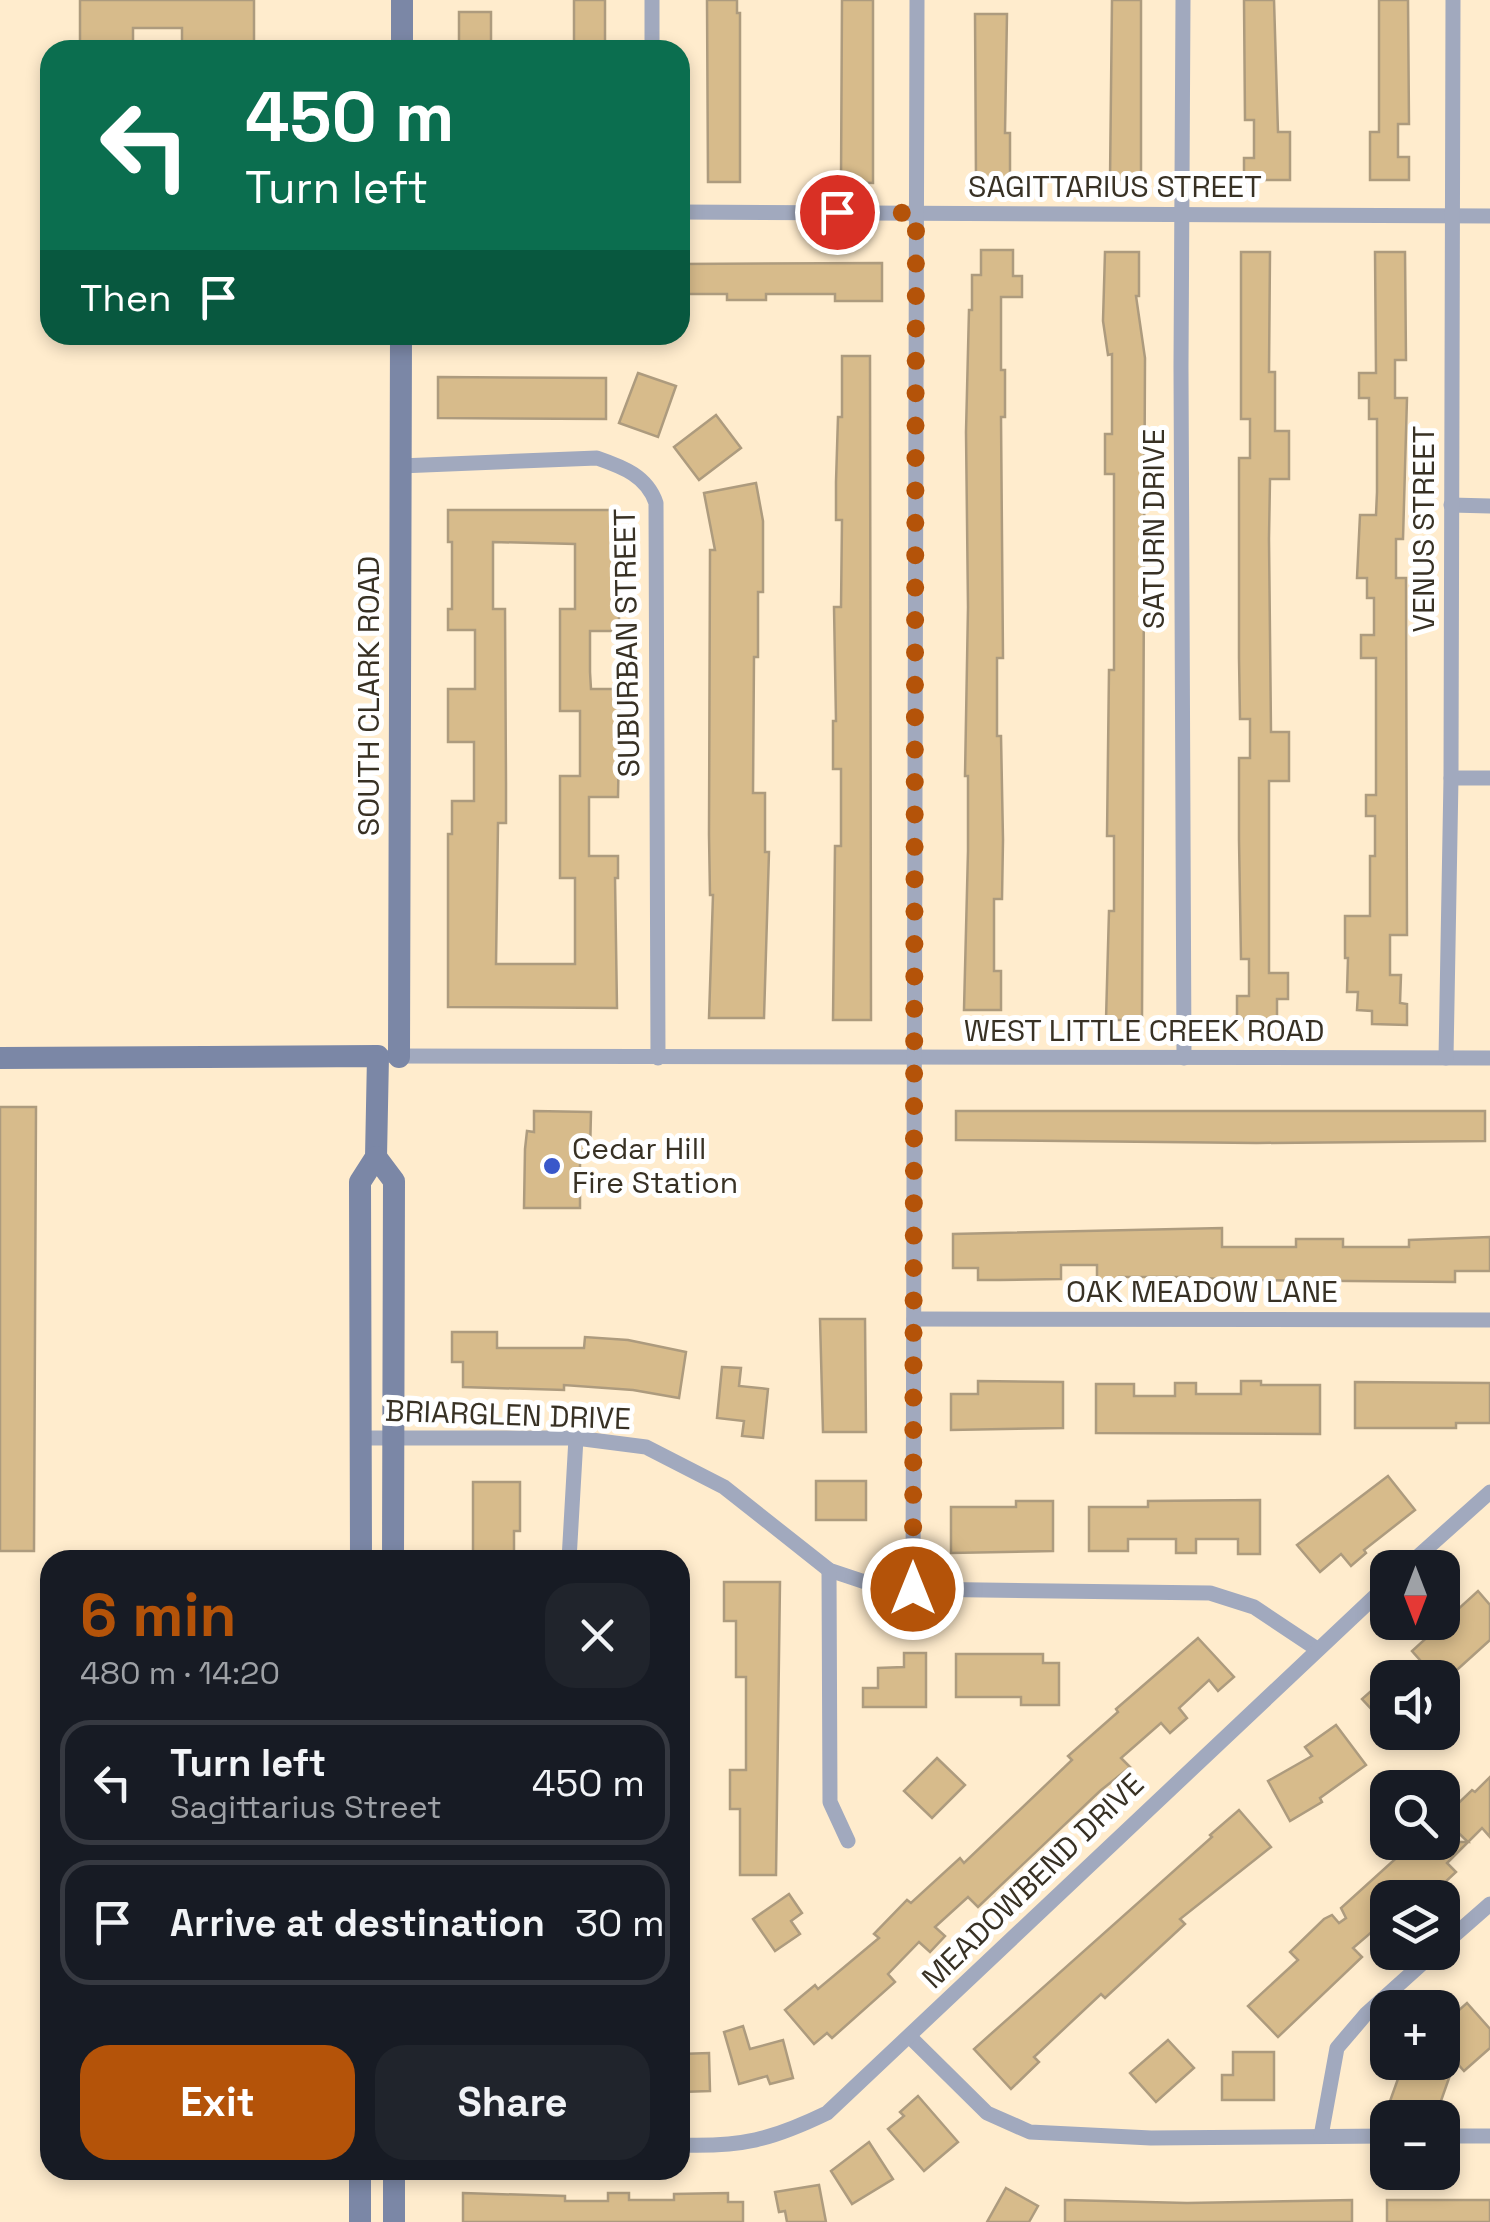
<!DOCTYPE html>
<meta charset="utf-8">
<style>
body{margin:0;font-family:"Space Grotesk",sans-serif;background:#20242c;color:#f1f3f6;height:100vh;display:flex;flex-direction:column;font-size:38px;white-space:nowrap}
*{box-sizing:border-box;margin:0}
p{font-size:32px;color:#9ea1a6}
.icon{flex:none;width:55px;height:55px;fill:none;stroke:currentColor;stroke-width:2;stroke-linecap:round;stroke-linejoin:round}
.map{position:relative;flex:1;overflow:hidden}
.details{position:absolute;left:40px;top:1550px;width:650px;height:630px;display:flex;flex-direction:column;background:#171b24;border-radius:30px;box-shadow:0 5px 15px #0003}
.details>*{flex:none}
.hud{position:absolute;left:40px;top:40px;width:650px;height:305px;border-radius:30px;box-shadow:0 5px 15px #0003;background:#0b6e4f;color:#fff;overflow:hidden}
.needle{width:65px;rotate:180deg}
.fabs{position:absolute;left:1370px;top:1550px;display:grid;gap:20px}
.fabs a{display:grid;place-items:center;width:90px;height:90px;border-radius:20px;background:#171b24;box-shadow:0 5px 15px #0003;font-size:50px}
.pin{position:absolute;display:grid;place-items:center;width:85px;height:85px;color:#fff;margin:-42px;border:5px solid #fff;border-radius:50%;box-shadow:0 2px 10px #0007}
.me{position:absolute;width:110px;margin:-55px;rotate:0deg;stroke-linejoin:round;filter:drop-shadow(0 0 8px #0008)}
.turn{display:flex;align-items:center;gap:35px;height:210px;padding:0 40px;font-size:45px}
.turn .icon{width:130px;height:130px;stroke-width:2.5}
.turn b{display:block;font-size:70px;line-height:85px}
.then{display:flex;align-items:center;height:95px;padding:0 40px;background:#0003;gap:20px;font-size:38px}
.round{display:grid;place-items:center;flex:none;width:105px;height:105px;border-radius:30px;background:#20242c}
.overview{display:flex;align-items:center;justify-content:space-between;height:170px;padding:0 40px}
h1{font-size:60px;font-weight:800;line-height:75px;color:#b45309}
.primary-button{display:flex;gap:20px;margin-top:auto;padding:20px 40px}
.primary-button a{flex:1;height:115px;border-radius:30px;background:#b45309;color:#fff;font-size:40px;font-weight:800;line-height:115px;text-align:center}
.primary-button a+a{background:#20242c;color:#f1f3f6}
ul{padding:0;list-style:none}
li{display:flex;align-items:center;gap:30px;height:125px;margin:0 20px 15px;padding:0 20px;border:5px solid #363941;border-radius:30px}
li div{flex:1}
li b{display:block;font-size:38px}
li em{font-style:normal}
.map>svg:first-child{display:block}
.building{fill:#d7bb8b;stroke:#ad9b7e;stroke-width:2.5;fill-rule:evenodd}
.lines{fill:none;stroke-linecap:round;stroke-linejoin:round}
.street{stroke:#a1a9be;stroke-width:15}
.secondary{stroke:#7b87a6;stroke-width:22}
.route{stroke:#b45309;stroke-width:18;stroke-dasharray:0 32.4}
.poi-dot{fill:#3a58ca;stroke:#fff;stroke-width:4}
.labels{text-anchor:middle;stroke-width:10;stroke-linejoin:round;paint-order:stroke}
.street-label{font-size:30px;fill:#383124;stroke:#fff}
.poi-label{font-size:30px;fill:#383124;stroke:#fff;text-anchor:start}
</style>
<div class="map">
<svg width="1490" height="2222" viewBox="0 0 1490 2222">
<rect width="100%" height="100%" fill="#ffeccd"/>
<g class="building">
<path d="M 80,0 L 254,0 L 254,50 L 182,50 L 182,28 L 133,28 L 133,50 L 80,50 Z"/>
<rect x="574" y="0" width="31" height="50"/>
<path d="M 707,0 L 737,0 L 737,13 L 740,13 L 740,182 L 708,182 Z"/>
<path d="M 842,0 L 873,0 L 873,183 L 841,182 Z"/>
<path d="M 1112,0 L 1141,0 L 1141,180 L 1110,180 Z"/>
<path d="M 1244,0 L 1274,0 L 1278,132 L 1290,132 L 1290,180 L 1244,180 L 1244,158 L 1254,158 L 1254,120 L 1245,120 Z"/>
<path d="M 1379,0 L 1408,0 L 1409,124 L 1398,124 L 1398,157 L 1409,157 L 1409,180 L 1370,180 L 1370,132 L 1379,132 Z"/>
<rect x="459" y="12" width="32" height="38"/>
<path d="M 975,14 L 1007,14 L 1005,133 L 1010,133 L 1010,180 L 976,180 Z"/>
<path d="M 981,250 L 1013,250 L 1013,276 L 1022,276 L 1022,297 L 1001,297 L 1001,370 L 1005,370 L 1005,417 L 1001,417 L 1003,658 L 997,658 L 997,736 L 1001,736 L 1003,840 L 1002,899 L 994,899 L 994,971 L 1001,971 L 1001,1010 L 964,1010 L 968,851 L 968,776 L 965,776 L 968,607 L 966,432 L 969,310 L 972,310 L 972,275 L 981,275 Z"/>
<path d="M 1105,252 L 1139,252 L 1139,296 L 1136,296 L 1145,358 L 1142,1020 L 1106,1020 L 1109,911 L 1114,911 L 1114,836 L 1107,836 L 1109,670 L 1114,670 L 1114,474 L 1105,474 L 1105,434 L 1112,434 L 1112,354 L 1108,355 L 1103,321 Z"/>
<path d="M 1241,252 L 1270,252 L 1269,372 L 1275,372 L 1275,431 L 1289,431 L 1289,479 L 1270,479 L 1269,539 L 1271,732 L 1289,732 L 1289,781 L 1269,781 L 1269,973 L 1288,973 L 1288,999 L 1277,999 L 1277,1019 L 1237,1019 L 1237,996 L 1249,996 L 1249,959 L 1241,959 L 1239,840 L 1239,758 L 1250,758 L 1250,719 L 1240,719 L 1239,658 L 1239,458 L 1250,458 L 1250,419 L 1241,419 Z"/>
<path d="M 1375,252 L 1405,252 L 1406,360 L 1395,360 L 1395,398 L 1407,398 L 1403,539 L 1396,539 L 1396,578 L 1406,578 L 1407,935 L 1390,935 L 1390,975 L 1401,975 L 1400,1003 L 1407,1004 L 1407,1025 L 1372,1024 L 1372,1011 L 1357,1010 L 1358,992 L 1347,992 L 1348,958 L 1345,958 L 1345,916 L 1370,916 L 1370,856 L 1375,856 L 1375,816 L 1366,816 L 1366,795 L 1376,795 L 1376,658 L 1361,658 L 1361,635 L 1374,635 L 1374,598 L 1367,598 L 1367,578 L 1357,578 L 1360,515 L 1376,515 L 1377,492 L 1377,419 L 1369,419 L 1369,398 L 1359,398 L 1359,373 L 1376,373 Z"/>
<path d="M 882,263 L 882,301 L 835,301 L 835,294 L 766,294 L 766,300 L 727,300 L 727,294 L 680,294 L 680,264 Z"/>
<path d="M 842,356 L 870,356 L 871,1020 L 833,1020 L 835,846 L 841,846 L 841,769 L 833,769 L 833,721 L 836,721 L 834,607 L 841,607 L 842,520 L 836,520 L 836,482 L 838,417 L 842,417 Z"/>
<path d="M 638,373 L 676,386 L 658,437 L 619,423 Z"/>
<path d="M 438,377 L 606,378 L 606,419 L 438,418 Z"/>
<path d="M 716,415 L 741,448 L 699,480 L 674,447 Z"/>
<path d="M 756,483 L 763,521 L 763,592 L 758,592 L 758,657 L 754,657 L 753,793 L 765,793 L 765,852 L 769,852 L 764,1018 L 709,1018 L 713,895 L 710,895 L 709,835 L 710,550 L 715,550 L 704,493 Z"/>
<path d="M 448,510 L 617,510 L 616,609 L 619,609 L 619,631 L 590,631 L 590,672 L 591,689 L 620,689 L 618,797 L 589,797 L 589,856 L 618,856 L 618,878 L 615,878 L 617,1008 L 448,1007 L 448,834 L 452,834 L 452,801 L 474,801 L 474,742 L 448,742 L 448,689 L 475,689 L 475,630 L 448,630 L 448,609 L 452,609 L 452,542 L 448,542 ZM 493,542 L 575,544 L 575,609 L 560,609 L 560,711 L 580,711 L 580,776 L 560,776 L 560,878 L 575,878 L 575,964 L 496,964 L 498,823 L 506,823 L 506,783 L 505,609 L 493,609 Z"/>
<path d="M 0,1107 L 36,1107 L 34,1551 L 0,1551 Z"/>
<path d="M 534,1111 L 591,1112 L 590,1153 L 580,1152 L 580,1208 L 524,1208 L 525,1149 L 527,1131 L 534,1132 Z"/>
<path d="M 956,1111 L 1485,1111 L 1485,1141 L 1257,1143 L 956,1140 Z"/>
<path d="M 1222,1228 L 1222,1247 L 1296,1247 L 1296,1239 L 1343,1239 L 1343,1247 L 1409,1247 L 1409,1240 L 1490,1237 L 1490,1271 L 1455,1271 L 1455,1282 L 1238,1280 L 1184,1277 L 1119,1277 L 1119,1281 L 1097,1281 L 1097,1265 L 1061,1265 L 1061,1279 L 1000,1280 L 978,1280 L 978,1268 L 953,1268 L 953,1234 Z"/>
<path d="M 820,1319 L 865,1319 L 866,1432 L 823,1432 Z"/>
<path d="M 452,1332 L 497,1332 L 497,1348 L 584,1348 L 585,1337 L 628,1340 L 686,1352 L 679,1398 L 633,1390 L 564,1385 L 564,1390 L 463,1387 L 463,1362 L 452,1362 Z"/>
<path d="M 722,1367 L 741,1368 L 739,1386 L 768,1389 L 763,1438 L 742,1436 L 744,1421 L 717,1418 Z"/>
<path d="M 978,1381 L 1063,1382 L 1063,1428 L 951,1430 L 951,1394 L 978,1394 Z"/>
<path d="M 1241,1381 L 1261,1381 L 1261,1385 L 1320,1385 L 1320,1434 L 1096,1433 L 1096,1384 L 1134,1384 L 1134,1396 L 1175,1396 L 1175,1383 L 1196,1383 L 1196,1394 L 1241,1394 Z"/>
<path d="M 1355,1382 L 1490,1383 L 1490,1423 L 1456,1423 L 1456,1428 L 1355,1428 Z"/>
<path d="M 1388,1476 L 1415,1510 L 1364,1550 L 1366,1553 L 1351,1566 L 1341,1554 L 1320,1572 L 1297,1545 Z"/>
<rect x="816" y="1481" width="50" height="39"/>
<path d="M 473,1482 L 520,1482 L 520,1531 L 514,1531 L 514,1560 L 473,1560 Z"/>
<path d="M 1260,1500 L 1260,1554 L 1238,1554 L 1238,1539 L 1196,1539 L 1196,1553 L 1176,1553 L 1176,1539 L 1128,1539 L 1128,1551 L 1089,1551 L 1089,1507 L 1148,1507 L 1148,1501 Z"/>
<path d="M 1016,1501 L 1053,1501 L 1053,1551 L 951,1553 L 951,1507 L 1016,1507 Z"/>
<path d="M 724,1582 L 780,1582 L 776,1875 L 740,1875 L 740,1809 L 730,1809 L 730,1770 L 746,1770 L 746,1677 L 736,1677 L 736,1621 L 724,1621 Z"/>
<path d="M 1478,1591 L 1490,1605 L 1490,1640 L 1448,1678 L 1436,1678 L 1412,1651 Z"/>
<path d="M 1198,1638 L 1234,1677 L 1218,1691 L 1209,1680 L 1179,1708 L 1187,1718 L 1170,1733 L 1161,1723 L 1121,1758 L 1130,1767 L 1100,1791 L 978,1907 L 968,1897 L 935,1927 L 945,1936 L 930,1952 L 919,1942 L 888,1974 L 895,1982 L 832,2038 L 827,2033 L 814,2044 L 785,2010 L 815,1985 L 818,1989 L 879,1938 L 874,1934 L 907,1900 L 911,1903 L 960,1858 L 964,1863 L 1072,1760 L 1068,1756 L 1118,1712 L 1116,1709 Z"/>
<path d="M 904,1653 L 926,1653 L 926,1707 L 863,1707 L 863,1688 L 878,1688 L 878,1668 L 904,1667 Z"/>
<path d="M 956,1654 L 1043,1654 L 1043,1663 L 1059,1663 L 1059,1705 L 1021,1705 L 1021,1697 L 956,1697 Z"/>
<path d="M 1388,1676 L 1388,1727 L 1362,1699 Z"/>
<path d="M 1336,1725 L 1366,1765 L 1320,1798 L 1322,1802 L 1290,1821 L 1268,1781 L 1312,1756 L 1305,1747 Z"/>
<path d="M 937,1758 L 965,1785 L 932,1818 L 904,1791 Z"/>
<path d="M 1490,1777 L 1490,1837 L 1482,1828 L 1447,1863 L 1456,1872 L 1428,1898 L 1388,1898 L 1388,1918 L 1353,1948 L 1362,1957 L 1278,2037 L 1248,2006 L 1298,1960 L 1290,1952 L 1324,1919 L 1332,1915 L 1339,1923 L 1346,1918 L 1341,1908 L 1414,1842 L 1468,1842 L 1443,1818 L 1472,1790 L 1475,1792 Z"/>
<path d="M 1239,1810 L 1271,1847 L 1180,1919 L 1185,1924 L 1105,1998 L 1101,1994 L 1034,2057 L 1039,2062 L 1011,2089 L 974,2049 L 1212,1837 L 1210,1835 Z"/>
<path d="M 789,1894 L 802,1913 L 791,1921 L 800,1934 L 775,1951 L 753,1919 Z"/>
<path d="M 1467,2003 L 1490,2029 L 1490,2048 L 1464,2071 L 1455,2061 L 1435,2118 L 1389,2104 L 1404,2062 L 1421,2062 L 1442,2070 L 1442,2025 Z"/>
<path d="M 743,2026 L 750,2049 L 783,2040 L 793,2078 L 770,2084 L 767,2076 L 739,2084 L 724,2032 Z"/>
<path d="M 1168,2040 L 1194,2068 L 1156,2102 L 1130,2073 Z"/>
<path d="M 1233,2052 L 1274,2052 L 1274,2100 L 1222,2100 L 1222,2075 L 1233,2075 Z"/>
<path d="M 709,2053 L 710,2091 L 680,2092 L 680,2054 Z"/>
<path d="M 918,2096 L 958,2142 L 924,2171 L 888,2129 L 904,2116 L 900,2112 Z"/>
<path d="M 869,2142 L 893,2179 L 852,2204 L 831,2171 Z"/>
<path d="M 819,2185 L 826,2222 L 787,2222 L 785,2211 L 779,2212 L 775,2192 Z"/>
<path d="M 1006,2188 L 1038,2206 L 1029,2222 L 987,2222 Z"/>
<path d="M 463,2193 L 565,2196 L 565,2201 L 608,2201 L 608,2193 L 629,2193 L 629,2200 L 674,2200 L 674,2194 L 728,2193 L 728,2202 L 743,2202 L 743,2222 L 463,2222 Z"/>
<path d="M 1065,2200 L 1187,2203 L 1352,2200 L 1352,2222 L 1065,2222 Z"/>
<rect x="1387" y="2200" width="103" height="22"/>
</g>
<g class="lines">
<g class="street">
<path d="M 1183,0 L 1181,367 L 1184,1058"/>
<path d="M 652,50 L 652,0"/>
<path d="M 680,212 L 1490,216"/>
<path d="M 400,466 L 597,458 C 623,467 647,476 656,503 L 658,1058"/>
<path d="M 1451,505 L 1490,506"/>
<path d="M 1451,778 L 1490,778"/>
<path d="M 392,1056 L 1490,1058"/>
<path d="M 1446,1058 L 1451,778 L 1453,0"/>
<path d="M 914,1319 L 1490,1320"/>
<path d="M 361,1438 L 576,1438 L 646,1447 L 724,1487 L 829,1570 L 862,1581 L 913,1589 L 1210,1593 L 1254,1607 L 1317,1649"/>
<path d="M 569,1560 L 576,1438"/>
<path d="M 1405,1568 L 1490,1492"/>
<path d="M 829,1570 L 830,1802 L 848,1841"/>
<path d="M 913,1589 L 917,0"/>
<path d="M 1442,1946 L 1490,1904"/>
<path d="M 910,2037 L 987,2113 L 1030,2132 L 1151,2138 L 1388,2136"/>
<path d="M 1321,2136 L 1337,2048 L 1366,2014 L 1435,1952"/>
<path d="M 1442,2136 L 1490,2136"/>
<path d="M 680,2145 C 742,2147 771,2140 827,2113 L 1388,1584"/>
</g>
<g class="secondary">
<path d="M 402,0 L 402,50"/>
<path d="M 399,1057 L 401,335"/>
<path d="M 0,1058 L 378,1056 L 376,1157 L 360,1182 L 361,1560"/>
<path d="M 376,1157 L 394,1181 L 393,1560"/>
<path d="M 360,2222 L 360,2170"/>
<path d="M 394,2222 L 394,2170"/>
</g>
</g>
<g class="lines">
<path class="route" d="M 837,212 L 916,213 L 913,1589"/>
</g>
<circle class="poi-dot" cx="552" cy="1166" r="10"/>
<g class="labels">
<g class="street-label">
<text x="1115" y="197">SAGITTARIUS STREET</text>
<text transform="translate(1154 529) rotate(-90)" y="10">SATURN DRIVE</text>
<text transform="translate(1424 529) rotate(-90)" y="10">VENUS STREET</text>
<text transform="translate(627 643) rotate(-91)" y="10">SUBURBAN STREET</text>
<text transform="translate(369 696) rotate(-90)" y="10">SOUTH CLARK ROAD</text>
<text x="1144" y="1041">WEST LITTLE CREEK ROAD</text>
<text x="1202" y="1302">OAK MEADOW LANE</text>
<text transform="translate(508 1415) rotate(2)" y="10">BRIARGLEN DRIVE</text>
<text transform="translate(1033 1881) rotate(-44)" y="10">MEADOWBEND DRIVE</text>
</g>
<g class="poi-label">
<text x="572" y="1159">Cedar Hill<tspan x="572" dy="34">Fire Station</tspan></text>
</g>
</g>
</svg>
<div class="fabs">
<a><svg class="needle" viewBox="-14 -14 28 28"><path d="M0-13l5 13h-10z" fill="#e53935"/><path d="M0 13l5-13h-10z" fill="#9ea1a6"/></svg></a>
<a><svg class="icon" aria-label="sound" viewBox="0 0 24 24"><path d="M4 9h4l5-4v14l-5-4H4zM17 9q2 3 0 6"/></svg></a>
<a><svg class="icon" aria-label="search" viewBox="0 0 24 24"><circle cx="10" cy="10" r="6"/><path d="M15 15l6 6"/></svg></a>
<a><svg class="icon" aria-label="layers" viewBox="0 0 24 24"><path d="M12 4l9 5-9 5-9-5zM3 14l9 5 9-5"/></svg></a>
<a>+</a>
<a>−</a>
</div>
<div class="pin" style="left:837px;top:212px;background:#d93025"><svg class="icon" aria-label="arrive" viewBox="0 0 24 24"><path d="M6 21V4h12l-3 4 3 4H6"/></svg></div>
<svg class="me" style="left:913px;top:1589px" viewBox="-20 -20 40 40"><circle r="17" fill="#b45309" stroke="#fff" stroke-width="3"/><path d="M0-11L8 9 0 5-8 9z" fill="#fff"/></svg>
<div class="hud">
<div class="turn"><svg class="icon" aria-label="left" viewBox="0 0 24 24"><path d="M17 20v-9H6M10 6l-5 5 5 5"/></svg><div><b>450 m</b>Turn left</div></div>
<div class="then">Then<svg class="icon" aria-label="arrive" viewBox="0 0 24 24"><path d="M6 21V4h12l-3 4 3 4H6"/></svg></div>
</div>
<section class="details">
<div class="overview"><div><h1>6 min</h1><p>480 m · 14:20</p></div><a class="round"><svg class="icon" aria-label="close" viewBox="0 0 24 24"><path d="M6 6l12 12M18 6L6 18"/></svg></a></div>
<ul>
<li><svg class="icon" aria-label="left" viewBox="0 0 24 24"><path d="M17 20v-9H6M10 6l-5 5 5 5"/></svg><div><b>Turn left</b><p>Sagittarius Street</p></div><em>450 m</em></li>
<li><svg class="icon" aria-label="arrive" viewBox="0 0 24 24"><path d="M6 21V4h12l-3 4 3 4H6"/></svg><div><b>Arrive at destination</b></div><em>30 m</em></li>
</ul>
<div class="primary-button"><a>Exit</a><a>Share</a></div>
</section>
</div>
